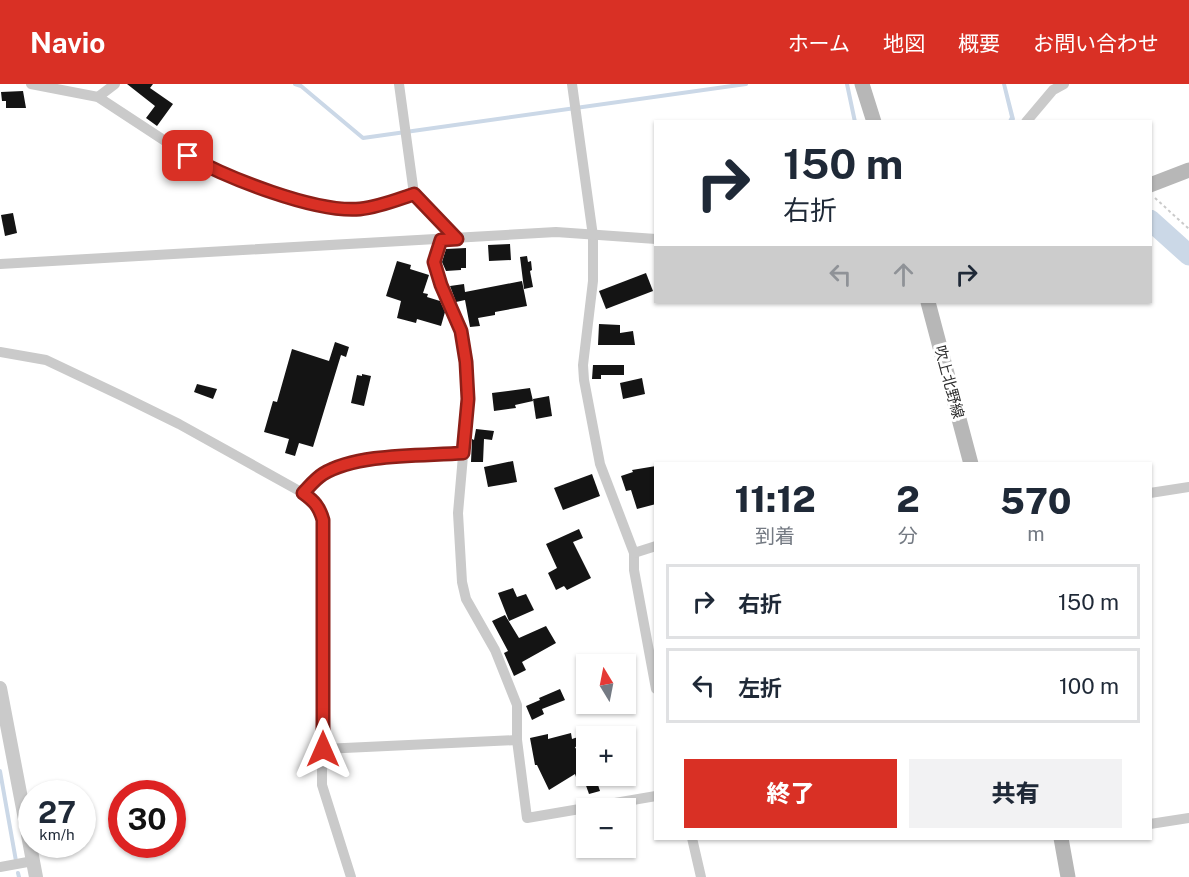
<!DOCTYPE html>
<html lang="ja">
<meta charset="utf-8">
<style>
body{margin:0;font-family:"Public Sans","Noto Sans JP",sans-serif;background:#f2f2f3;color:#1f2937;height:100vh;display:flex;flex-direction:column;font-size:22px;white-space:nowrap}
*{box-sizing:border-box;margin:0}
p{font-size:20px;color:#747a83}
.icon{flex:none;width:33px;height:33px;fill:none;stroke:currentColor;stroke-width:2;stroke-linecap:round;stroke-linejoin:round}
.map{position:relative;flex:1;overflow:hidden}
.sheet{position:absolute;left:654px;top:378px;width:498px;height:378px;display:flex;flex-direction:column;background:#fff;border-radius:0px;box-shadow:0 2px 4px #0004}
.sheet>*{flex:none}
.banner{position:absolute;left:654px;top:36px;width:498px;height:183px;border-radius:0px;box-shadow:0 2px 4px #0004;background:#fff;color:#1f2937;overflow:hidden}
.needle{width:39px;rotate:350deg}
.buttons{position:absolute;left:576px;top:570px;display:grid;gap:12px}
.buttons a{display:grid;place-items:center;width:60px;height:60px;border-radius:0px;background:#fff;box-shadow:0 2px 4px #0004;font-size:30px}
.speed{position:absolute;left:18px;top:696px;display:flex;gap:12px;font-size:30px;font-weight:700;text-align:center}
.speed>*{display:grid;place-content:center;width:78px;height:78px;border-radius:50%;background:#fff;box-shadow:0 2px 4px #0004;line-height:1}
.speed small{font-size:15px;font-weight:400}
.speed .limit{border:9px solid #d22;background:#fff;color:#111}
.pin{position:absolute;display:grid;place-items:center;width:51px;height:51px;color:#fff;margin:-26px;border-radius:12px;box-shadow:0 3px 9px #0006}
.me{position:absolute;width:66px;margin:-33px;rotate:0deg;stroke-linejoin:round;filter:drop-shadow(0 0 4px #0008)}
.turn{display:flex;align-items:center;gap:21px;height:126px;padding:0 30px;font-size:27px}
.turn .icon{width:78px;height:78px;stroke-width:2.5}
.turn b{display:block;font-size:42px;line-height:51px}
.lanes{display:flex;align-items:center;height:57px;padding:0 30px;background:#0003;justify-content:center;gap:30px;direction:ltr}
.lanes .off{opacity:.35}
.eta{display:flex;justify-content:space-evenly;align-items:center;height:102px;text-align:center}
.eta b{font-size:36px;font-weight:800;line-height:42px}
.action{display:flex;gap:12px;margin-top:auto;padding:12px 30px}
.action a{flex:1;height:69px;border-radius:0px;background:#d93025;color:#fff;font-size:24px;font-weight:800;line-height:69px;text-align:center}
.action a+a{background:#f2f2f3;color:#1f2937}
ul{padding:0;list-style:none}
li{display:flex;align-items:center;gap:18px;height:75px;margin:0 12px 9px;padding:0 18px;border:3px solid #e0e1e3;border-radius:0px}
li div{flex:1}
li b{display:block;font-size:22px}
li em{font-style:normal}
header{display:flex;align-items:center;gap:36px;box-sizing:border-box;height:84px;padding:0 30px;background:#d93025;color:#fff}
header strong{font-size:28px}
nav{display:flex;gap:33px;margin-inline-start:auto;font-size:21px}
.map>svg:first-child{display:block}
.water{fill:#cbd8e7}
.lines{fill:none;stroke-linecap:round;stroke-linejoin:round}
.stream{stroke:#cbd8e7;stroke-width:4}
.river{stroke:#cbd8e7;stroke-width:21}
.building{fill:#141414}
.path{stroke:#cacaca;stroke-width:2;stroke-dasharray:3 3;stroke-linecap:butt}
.minor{stroke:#cacaca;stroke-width:10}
.tertiary{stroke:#cacaca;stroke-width:14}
.secondary{stroke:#b7b7b7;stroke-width:15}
.route-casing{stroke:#8d1f18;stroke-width:15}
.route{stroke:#d93025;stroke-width:10}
.labels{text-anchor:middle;stroke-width:6;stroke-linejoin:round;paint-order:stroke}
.street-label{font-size:15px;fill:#2d2d2d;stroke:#fff}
</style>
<header>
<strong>Navio</strong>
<nav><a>ホーム</a><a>地図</a><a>概要</a><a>お問い合わせ</a></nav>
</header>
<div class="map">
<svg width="1189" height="793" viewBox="0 0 1189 793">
<rect width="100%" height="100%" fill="#fff"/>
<path class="water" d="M 1002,0 L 1006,0 L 1015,35 L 1014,37 L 1008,37 L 1010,33 Z"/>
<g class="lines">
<g class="stream">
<path d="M 295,0 L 301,2 L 363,54 L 746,0"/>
<path d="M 847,0 L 855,38"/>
<path d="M 0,687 L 16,777"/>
<path d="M 18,789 L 19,793"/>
</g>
<path class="river" d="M 1150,136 L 1189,171"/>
</g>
<g class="building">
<path d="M 127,0 L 153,0 L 150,4 L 173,20 L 157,42 L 146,34 L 155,22 Z"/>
<path d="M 23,7 L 26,24 L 6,24 L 6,17 L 2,17 L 1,8 Z"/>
<path d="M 13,129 L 17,149 L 5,152 L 1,131 Z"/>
<path d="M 510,160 L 511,176 L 489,177 L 488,161 Z"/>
<path d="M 466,164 L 466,184 L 461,184 L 461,186 L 446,187 L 442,178 L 446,165 Z"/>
<path d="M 527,172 L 528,178 L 531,177 L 532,186 L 530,187 L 533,203 L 524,205 L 520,173 Z"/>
<path d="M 397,177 L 411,181 L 410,185 L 429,191 L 423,209 L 428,210 L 427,213 L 440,217 L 445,228 L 441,242 L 417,235 L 416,239 L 397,234 L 401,217 L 386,212 Z"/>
<path d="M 646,189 L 653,207 L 606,225 L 599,207 Z"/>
<path d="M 522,197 L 527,222 L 495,228 L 495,231 L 478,234 L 480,242 L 470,243 L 465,216 L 456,218 L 450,202 L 464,200 L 465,208 Z"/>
<path d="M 599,240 L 620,241 L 620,249 L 633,247 L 635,261 L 598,261 Z"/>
<path d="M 335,258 L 349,263 L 346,273 L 341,271 L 313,363 L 299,359 L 295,372 L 285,369 L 289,355 L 264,348 L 273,317 L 277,318 L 292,265 L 329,277 Z"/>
<path d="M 593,281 L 624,281 L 624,291 L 601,291 L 601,295 L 592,295 Z"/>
<path d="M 362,290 L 371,292 L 364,322 L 351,319 L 357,291 L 362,292 Z"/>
<path d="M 642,294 L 645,310 L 623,315 L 620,299 Z"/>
<path d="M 197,300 L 217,305 L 213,315 L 194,308 Z"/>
<path d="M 530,304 L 533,317 L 515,321 L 516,324 L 494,327 L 492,309 Z"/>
<path d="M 549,312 L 552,332 L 536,335 L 533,315 Z"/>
<path d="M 476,345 L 494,347 L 492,356 L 484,355 L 483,378 L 471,378 L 472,355 L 474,356 Z"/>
<path d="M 513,377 L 517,398 L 488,403 L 484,383 Z"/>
<path d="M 656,382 L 656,420 L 637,425 L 631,406 L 626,407 L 621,392 L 633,388 L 632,386 Z"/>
<path d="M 592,390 L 600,412 L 563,426 L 554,404 Z"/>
<path d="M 579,445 L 583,454 L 573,458 L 591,494 L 567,506 L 564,502 L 556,506 L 548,489 L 557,484 L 546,460 Z"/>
<path d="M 513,504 L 517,513 L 526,510 L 534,526 L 509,537 L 498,509 Z"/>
<path d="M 505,531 L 519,554 L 546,542 L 556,559 L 522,578 L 526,586 L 514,592 L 504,569 L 508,567 L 492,537 Z"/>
<path d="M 560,605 L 565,616 L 542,625 L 544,630 L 532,636 L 526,622 L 540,616 L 539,614 Z"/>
<path d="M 571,649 L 572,655 L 578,653 L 580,662 L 575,663 L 586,684 L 586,691 L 577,696 L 575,690 L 549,706 L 537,681 L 535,681 L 530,654 L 548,650 L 548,655 Z"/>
<path d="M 595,692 L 600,707 L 589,710 L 584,696 Z"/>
</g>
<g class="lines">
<path class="path" d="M 1155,114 L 1189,145"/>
<g class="minor">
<path d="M 31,0 L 98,13 L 188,72 L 210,84 L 286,113 L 342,125 L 360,125 L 381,121 L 414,110"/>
<path d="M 399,0 L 414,110 L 457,155"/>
<path d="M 572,0 L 593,152 L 593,197 L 583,281 L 584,296 L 600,380 L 634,469 L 634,486 L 656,605"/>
<path d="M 98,13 L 115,0"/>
<path d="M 1026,38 L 1053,6 L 1064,0"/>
<path d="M 441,156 L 434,178 L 441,201 L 461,247 L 467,278 L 468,315 L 458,429 L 462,498 L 466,515 L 495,566 L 517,621 L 517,656 L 527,734 L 656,712"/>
<path d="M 0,180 L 556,148 L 656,155"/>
<path d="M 0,268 L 46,276 L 122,312 L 179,340 L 303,409 C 314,417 319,422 323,436 L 322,701 L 351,793"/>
<path d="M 303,409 C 308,404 313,397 319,392 C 348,370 426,372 463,369"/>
<path d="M 1150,409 L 1189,403"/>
<path d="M 634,469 L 656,462"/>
<path d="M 323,665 L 517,656"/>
<path d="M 1150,740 L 1189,734"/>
<path d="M 692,754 L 701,793"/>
<path d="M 0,783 L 33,777"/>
</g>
<path class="tertiary" d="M 0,604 L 36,793"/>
<g class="secondary">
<path d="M 862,0 L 874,38"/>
<path d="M 1150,101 L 1189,86"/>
<path d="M 928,218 L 971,380"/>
<path d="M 1061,754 L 1068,793"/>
</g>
</g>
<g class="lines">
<defs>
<path id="route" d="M 188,72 C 228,94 315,129 360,125 C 379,123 396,116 414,110 L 457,155 L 441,156 L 434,178 L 441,201 L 461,247 L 466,278 L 468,315 L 463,369 C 422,372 358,369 323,390 C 315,395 309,403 303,409 C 314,417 319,422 323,436 L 323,665"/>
</defs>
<use href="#route" class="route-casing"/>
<use href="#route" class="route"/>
</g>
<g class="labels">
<g class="street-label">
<text transform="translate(949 298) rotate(75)" y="5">吹上北野線</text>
</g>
</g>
</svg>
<div class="buttons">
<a><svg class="needle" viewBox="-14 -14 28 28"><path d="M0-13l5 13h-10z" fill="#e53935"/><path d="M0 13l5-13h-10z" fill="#747a83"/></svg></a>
<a>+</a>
<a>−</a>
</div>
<div class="speed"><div>27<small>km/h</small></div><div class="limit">30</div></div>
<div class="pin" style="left:188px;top:72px;background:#d93025"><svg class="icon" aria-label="arrive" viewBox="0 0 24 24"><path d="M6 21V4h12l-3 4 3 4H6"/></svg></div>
<svg class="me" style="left:323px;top:665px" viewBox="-20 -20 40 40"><path d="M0-17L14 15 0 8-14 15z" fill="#d93025" stroke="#fff" stroke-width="4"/></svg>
<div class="banner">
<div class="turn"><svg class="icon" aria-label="right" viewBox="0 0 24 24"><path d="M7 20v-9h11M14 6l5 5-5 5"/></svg><div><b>150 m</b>右折</div></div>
<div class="lanes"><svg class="icon off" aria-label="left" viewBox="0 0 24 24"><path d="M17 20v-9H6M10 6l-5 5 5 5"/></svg><svg class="icon off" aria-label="ahead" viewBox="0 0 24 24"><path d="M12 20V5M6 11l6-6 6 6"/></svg><svg class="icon" aria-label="right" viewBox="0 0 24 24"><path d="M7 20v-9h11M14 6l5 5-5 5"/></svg></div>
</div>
<section class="sheet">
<div class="eta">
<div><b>11:12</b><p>到着</p></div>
<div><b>2</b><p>分</p></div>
<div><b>570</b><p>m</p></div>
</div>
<ul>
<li><svg class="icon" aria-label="right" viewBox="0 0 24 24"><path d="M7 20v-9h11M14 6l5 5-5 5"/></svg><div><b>右折</b></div><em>150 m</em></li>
<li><svg class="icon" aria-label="left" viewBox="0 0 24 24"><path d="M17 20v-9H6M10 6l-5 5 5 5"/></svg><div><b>左折</b></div><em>100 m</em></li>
</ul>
<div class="action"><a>終了</a><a>共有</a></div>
</section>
</div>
